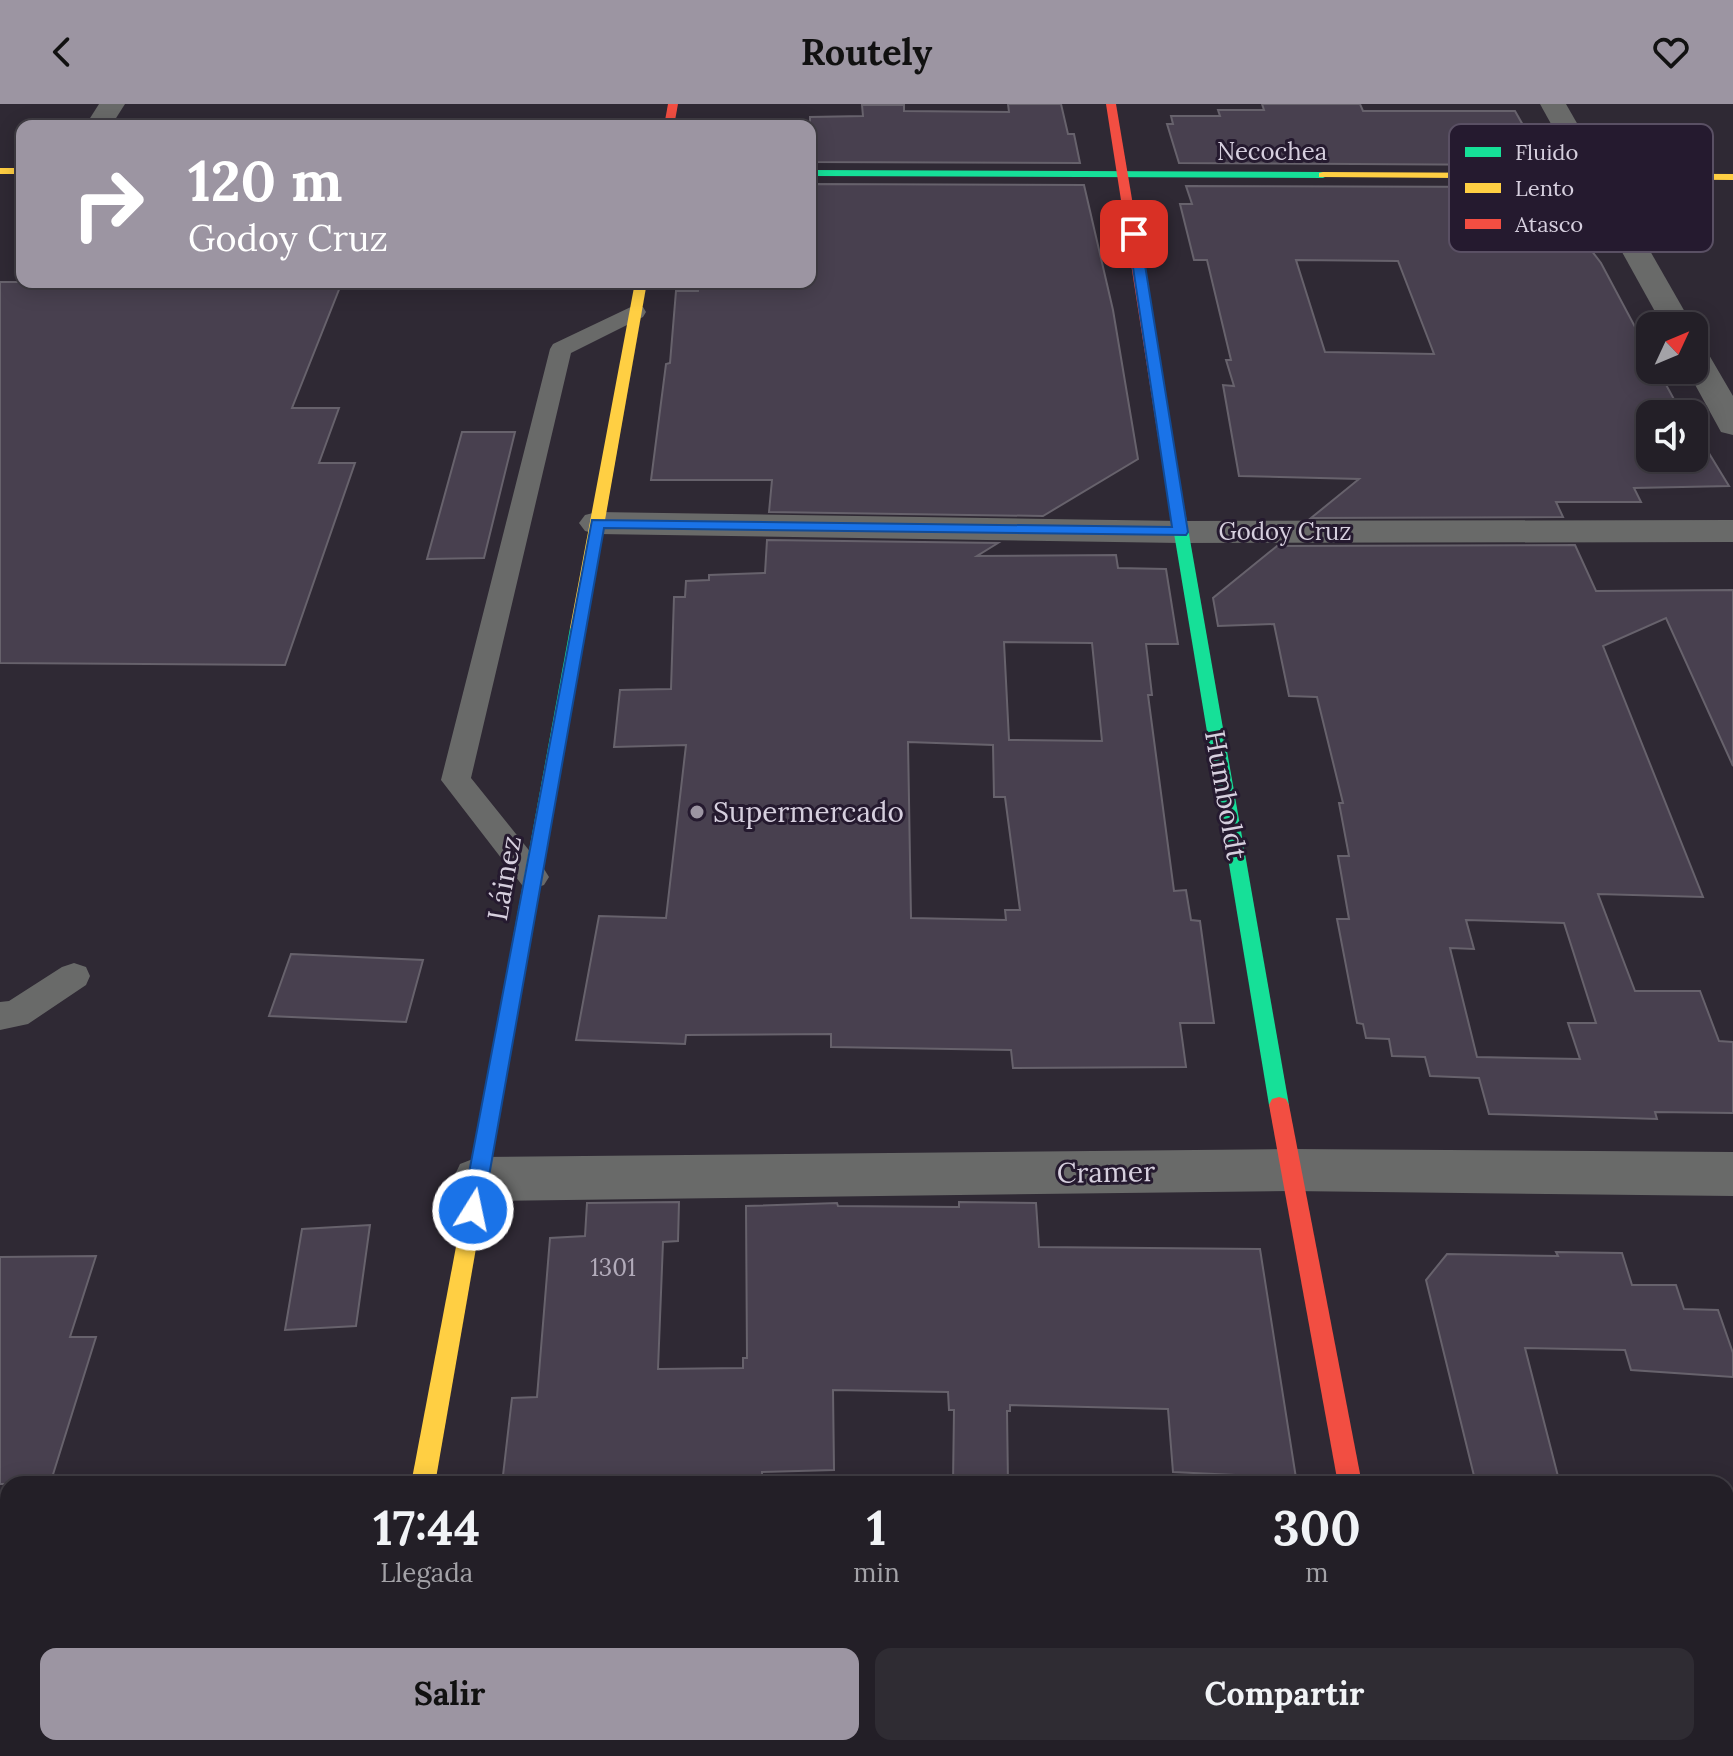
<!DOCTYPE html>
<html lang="es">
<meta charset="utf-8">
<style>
body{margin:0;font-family:Lora,serif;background:#2f2c33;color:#f1f3f6;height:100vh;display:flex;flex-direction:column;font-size:30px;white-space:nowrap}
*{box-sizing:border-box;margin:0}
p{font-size:26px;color:#a3a2a7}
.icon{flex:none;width:44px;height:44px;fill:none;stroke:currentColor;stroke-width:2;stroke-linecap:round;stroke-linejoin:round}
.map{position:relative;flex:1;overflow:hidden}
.details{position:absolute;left:0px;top:1372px;width:1734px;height:280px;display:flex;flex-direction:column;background:#231f27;border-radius:24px 24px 0 0;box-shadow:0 4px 20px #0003,0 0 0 2px #403d44}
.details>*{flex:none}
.top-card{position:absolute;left:16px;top:16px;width:800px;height:168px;border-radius:16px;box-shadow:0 4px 20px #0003,0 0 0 2px #403d44;background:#9c95a2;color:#fff;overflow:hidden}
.needle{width:52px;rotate:46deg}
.buttons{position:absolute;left:1636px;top:208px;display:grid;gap:16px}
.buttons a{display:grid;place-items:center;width:72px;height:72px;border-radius:16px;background:#231f27;box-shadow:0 4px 20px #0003,0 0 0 2px #403d44;font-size:40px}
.pin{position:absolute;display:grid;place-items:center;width:68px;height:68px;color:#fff;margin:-34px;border-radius:16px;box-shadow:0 4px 12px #0006}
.me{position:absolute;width:88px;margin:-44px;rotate:10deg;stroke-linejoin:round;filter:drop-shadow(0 0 6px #0008)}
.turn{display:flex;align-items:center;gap:28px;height:168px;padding:0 40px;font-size:36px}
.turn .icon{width:104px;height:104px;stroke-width:2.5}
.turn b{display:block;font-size:56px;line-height:68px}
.eta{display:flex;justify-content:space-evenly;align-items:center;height:136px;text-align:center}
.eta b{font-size:48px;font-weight:700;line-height:56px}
.cta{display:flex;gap:16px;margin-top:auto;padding:16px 40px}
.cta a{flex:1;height:92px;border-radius:16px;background:#9c95a2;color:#111;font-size:32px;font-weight:700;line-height:92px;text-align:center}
.cta a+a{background:#2f2c33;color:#f1f3f6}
header{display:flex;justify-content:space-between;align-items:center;height:104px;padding:0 40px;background:#9c95a2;color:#111;font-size:36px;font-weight:700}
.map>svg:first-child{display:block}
.building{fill:#48404f;stroke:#67626c;stroke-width:2;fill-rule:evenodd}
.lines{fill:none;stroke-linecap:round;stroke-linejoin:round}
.lane{fill:#696a69;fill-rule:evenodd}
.street{fill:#696a69;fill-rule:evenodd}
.fast{fill:#16e098;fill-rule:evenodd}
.slow{fill:#ffcf43;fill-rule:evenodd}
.jam{fill:#f24e42;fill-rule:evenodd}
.route{fill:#1a73e8;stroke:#114b97;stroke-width:2}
.poi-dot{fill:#9c95a2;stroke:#251a2f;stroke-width:3}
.labels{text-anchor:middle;stroke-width:6;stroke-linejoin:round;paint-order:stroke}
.far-street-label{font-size:24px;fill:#d6cfde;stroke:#251a2f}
.number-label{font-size:24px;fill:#b2abba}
.street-label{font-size:28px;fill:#d6cfde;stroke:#251a2f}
.poi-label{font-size:28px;fill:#d6cfde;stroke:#251a2f;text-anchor:start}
.key{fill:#251a2f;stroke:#5a5064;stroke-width:2}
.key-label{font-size:22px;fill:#d6cfde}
</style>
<header><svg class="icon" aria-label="back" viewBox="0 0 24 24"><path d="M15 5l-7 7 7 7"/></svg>Routely<svg class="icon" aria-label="heart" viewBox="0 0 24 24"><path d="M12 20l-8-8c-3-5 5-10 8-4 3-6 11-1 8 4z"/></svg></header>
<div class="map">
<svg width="1733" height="1652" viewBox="0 0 1733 1652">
<rect width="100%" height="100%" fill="#2f2934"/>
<g class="building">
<path d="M 1008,0 L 1061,0 L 1068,30 L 1074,30 L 1080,59 L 810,58 L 810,13 L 863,12 L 862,1 L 904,1 L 904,7 L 1009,8 Z"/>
<path d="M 1262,0 L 1360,0 L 1363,7 L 1515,7 L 1536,44 L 1522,52 L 1527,61 L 1179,59 L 1167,20 L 1173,20 L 1171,12 L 1220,12 L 1218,6 L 1264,6 Z"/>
<path d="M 810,80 L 1084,81 L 1113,206 L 1138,355 L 1043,412 L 769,408 L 772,376 L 651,376 L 666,260 L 670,259 L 676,187 L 698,187 L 699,178 L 810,178 Z"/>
<path d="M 1186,82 L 1539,83 L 1576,142 L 1588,142 L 1601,159 L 1650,251 L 1650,266 L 1658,266 L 1682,310 L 1650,310 L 1650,354 L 1694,354 L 1694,332 L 1699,333 L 1729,382 L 1634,384 L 1641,398 L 1556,398 L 1563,413 L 1311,414 L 1359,375 L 1239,372 L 1223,281 L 1234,282 L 1226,256 L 1231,256 L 1207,156 L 1194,156 L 1180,100 L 1192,100 ZM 1296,156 L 1398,157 L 1434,250 L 1325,248 Z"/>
<path d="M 0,178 L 342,178 L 292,304 L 339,304 L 319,359 L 355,359 L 285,561 L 0,559 Z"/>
<path d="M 462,328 L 515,328 L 484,454 L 427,455 Z"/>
<path d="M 767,436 L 998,439 L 977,452 L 1116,451 L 1118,464 L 1166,465 L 1178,540 L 1146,540 L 1152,591 L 1148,591 L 1174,787 L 1186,786 L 1191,816 L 1200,817 L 1214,919 L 1180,919 L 1186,963 L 1013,964 L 1011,946 L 831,943 L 831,930 L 686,931 L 685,940 L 576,936 L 599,812 L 666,814 L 686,641 L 614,643 L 620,586 L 671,585 L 674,493 L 685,493 L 686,477 L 709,476 L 709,471 L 765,469 ZM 1004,538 L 1092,539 L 1102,637 L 1009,636 ZM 908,638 L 993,641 L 994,693 L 1005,693 L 1020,806 L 1005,806 L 1006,816 L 911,814 Z"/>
<path d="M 1575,441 L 1596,487 L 1733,486 L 1733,662 L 1666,514 L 1603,542 L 1703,793 L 1598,790 L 1635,887 L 1700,887 L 1719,937 L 1733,938 L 1733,1009 L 1655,1008 L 1657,1015 L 1489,1010 L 1479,974 L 1430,972 L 1425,953 L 1392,952 L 1389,935 L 1366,934 L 1363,920 L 1357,919 L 1337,815 L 1349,815 L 1338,752 L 1349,752 L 1339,699 L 1343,699 L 1317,593 L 1289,592 L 1274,520 L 1218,522 L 1213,494 L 1277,442 ZM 1466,816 L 1564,819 L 1596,919 L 1568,919 L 1580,955 L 1477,953 L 1450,844 L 1474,845 Z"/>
<path d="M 291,850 L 423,856 L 406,918 L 269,912 Z"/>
<path d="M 679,1098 L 678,1137 L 663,1138 L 658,1265 L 743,1264 L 743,1254 L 747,1254 L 746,1102 L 837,1099 L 838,1102 L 959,1103 L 959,1098 L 1036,1099 L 1039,1143 L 1260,1145 L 1296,1374 L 1173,1368 L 1168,1305 L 1010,1301 L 1010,1307 L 1007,1307 L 1008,1380 L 953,1380 L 954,1306 L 949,1306 L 948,1288 L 833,1286 L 834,1366 L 762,1368 L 762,1380 L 502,1380 L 512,1294 L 537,1293 L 550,1134 L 585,1132 L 587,1099 Z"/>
<path d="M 370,1121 L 356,1222 L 285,1226 L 302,1125 Z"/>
<path d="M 1556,1148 L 1622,1149 L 1632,1181 L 1676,1181 L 1684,1205 L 1718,1206 L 1733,1249 L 1733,1273 L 1631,1266 L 1625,1246 L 1525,1244 L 1560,1380 L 1476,1380 L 1426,1176 L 1447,1150 L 1558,1152 Z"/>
<path d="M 96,1152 L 70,1233 L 96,1233 L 50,1380 L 0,1380 L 0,1153 Z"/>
</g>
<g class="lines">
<g class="lane">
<path d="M 635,201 L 643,203 L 646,208 L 643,213 L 571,249 L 471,674 L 544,765 L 549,773 L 544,781 L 533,785 L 522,781 L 441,676 L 550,245 L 553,240 Z"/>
<path d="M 74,859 L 86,863 L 90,872 L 86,881 L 28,920 L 0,926 L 0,898 L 9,897 L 62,863 Z"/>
</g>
<g class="street">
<path d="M 99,0 L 125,0 L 111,22 L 85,22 Z"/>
<path d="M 1540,0 L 1566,0 L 1693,222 L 1663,222 Z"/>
<path d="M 1694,242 L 1705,244 L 1733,292 L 1733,331 L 1721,328 L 1687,266 L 1694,266 Z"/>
<path d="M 597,408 L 1180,417 L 1733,416 L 1733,438 L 1180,439 L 597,430 L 585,427 L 579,419 L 585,411 Z"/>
<path d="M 1290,1045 L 1733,1048 L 1733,1092 L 1290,1087 L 478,1097 L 460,1090 L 453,1075 L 460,1060 L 478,1053 Z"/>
<path d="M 1369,1644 L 1431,1644 L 1433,1652 L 1371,1652 Z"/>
</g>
<g class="fast">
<path d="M 810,66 L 1323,68 L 1329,71 L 1323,74 L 810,72 Z"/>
<path d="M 1165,329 L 1172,333 L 1289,1001 L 1286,1007 L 1279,1009 L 1272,1007 L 1269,1001 L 1158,333 Z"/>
<path d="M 578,519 L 586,524 L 479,1127 L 476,1134 L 469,1136 L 462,1134 L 459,1127 L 570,524 Z"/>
<path d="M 362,1644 L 388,1644 L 387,1652 L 361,1652 Z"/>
</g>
<g class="slow">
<rect x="0" y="64" width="22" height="6"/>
<path d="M 1323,68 L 1733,70 L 1733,76 L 1319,73 L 1319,69 Z"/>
<path d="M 635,178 L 647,178 L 586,524 L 578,529 L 570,524 Z"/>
<path d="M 469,1118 L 476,1120 L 479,1127 L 435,1380 L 411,1380 L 459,1127 L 462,1120 Z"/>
</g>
<g class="jam">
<path d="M 668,0 L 678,0 L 674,22 L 664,22 Z"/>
<path d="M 1106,0 L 1116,0 L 1172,333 L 1165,337 L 1158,333 Z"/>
<path d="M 1279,993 L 1286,995 L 1289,1001 L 1362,1380 L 1338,1380 L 1269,1001 L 1272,995 Z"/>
</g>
</g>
<path class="route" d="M 1134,126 L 1140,130 L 1188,428 L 1186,431 L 604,424 L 483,1106 L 480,1112 L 473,1115 L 465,1112 L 462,1106 L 592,416 L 1172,423 L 1128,130 Z"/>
<circle class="poi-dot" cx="697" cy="708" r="8"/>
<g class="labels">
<g class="far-street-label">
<text x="1272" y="56">Necochea</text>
<text x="1285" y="436">Godoy Cruz</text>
</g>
<g class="number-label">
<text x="613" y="1172">1301</text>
</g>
<g class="street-label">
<text transform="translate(1226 691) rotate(80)" y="10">Humboldt</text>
<text transform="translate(504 774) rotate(-80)" y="10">Láinez</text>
<text transform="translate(1106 1068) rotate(-1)" y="10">Cramer</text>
</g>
<g class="poi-label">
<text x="713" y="718">Supermercado</text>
</g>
</g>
<rect x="1449" y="20" width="264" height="128" rx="12" class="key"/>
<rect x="1465" y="43" width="36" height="10" fill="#16e098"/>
<rect x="1465" y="79" width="36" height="10" fill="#ffcf43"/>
<rect x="1465" y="115" width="36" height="10" fill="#f24e42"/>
<g class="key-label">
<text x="1515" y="56">Fluido</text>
<text x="1515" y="92">Lento</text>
<text x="1515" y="128">Atasco</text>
</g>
</svg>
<div class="buttons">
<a><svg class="needle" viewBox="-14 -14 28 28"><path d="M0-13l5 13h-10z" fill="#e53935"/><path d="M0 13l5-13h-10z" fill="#a3a2a7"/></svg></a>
<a><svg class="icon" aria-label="sound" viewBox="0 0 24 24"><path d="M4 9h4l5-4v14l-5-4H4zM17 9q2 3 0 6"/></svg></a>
</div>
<div class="pin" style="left:1134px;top:130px;background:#d93025"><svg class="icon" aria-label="arrive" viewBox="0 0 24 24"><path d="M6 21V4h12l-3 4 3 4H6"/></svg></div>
<svg class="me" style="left:473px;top:1106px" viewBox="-20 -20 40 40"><circle r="17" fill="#1a73e8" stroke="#fff" stroke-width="3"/><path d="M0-11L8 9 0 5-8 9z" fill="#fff"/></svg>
<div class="top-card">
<div class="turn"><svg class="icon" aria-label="right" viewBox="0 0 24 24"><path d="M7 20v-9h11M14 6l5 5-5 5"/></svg><div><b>120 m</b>Godoy Cruz</div></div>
</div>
<section class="details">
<div class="eta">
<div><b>17:44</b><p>Llegada</p></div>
<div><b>1</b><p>min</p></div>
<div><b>300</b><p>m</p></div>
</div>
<div class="cta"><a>Salir</a><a>Compartir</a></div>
</section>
</div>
